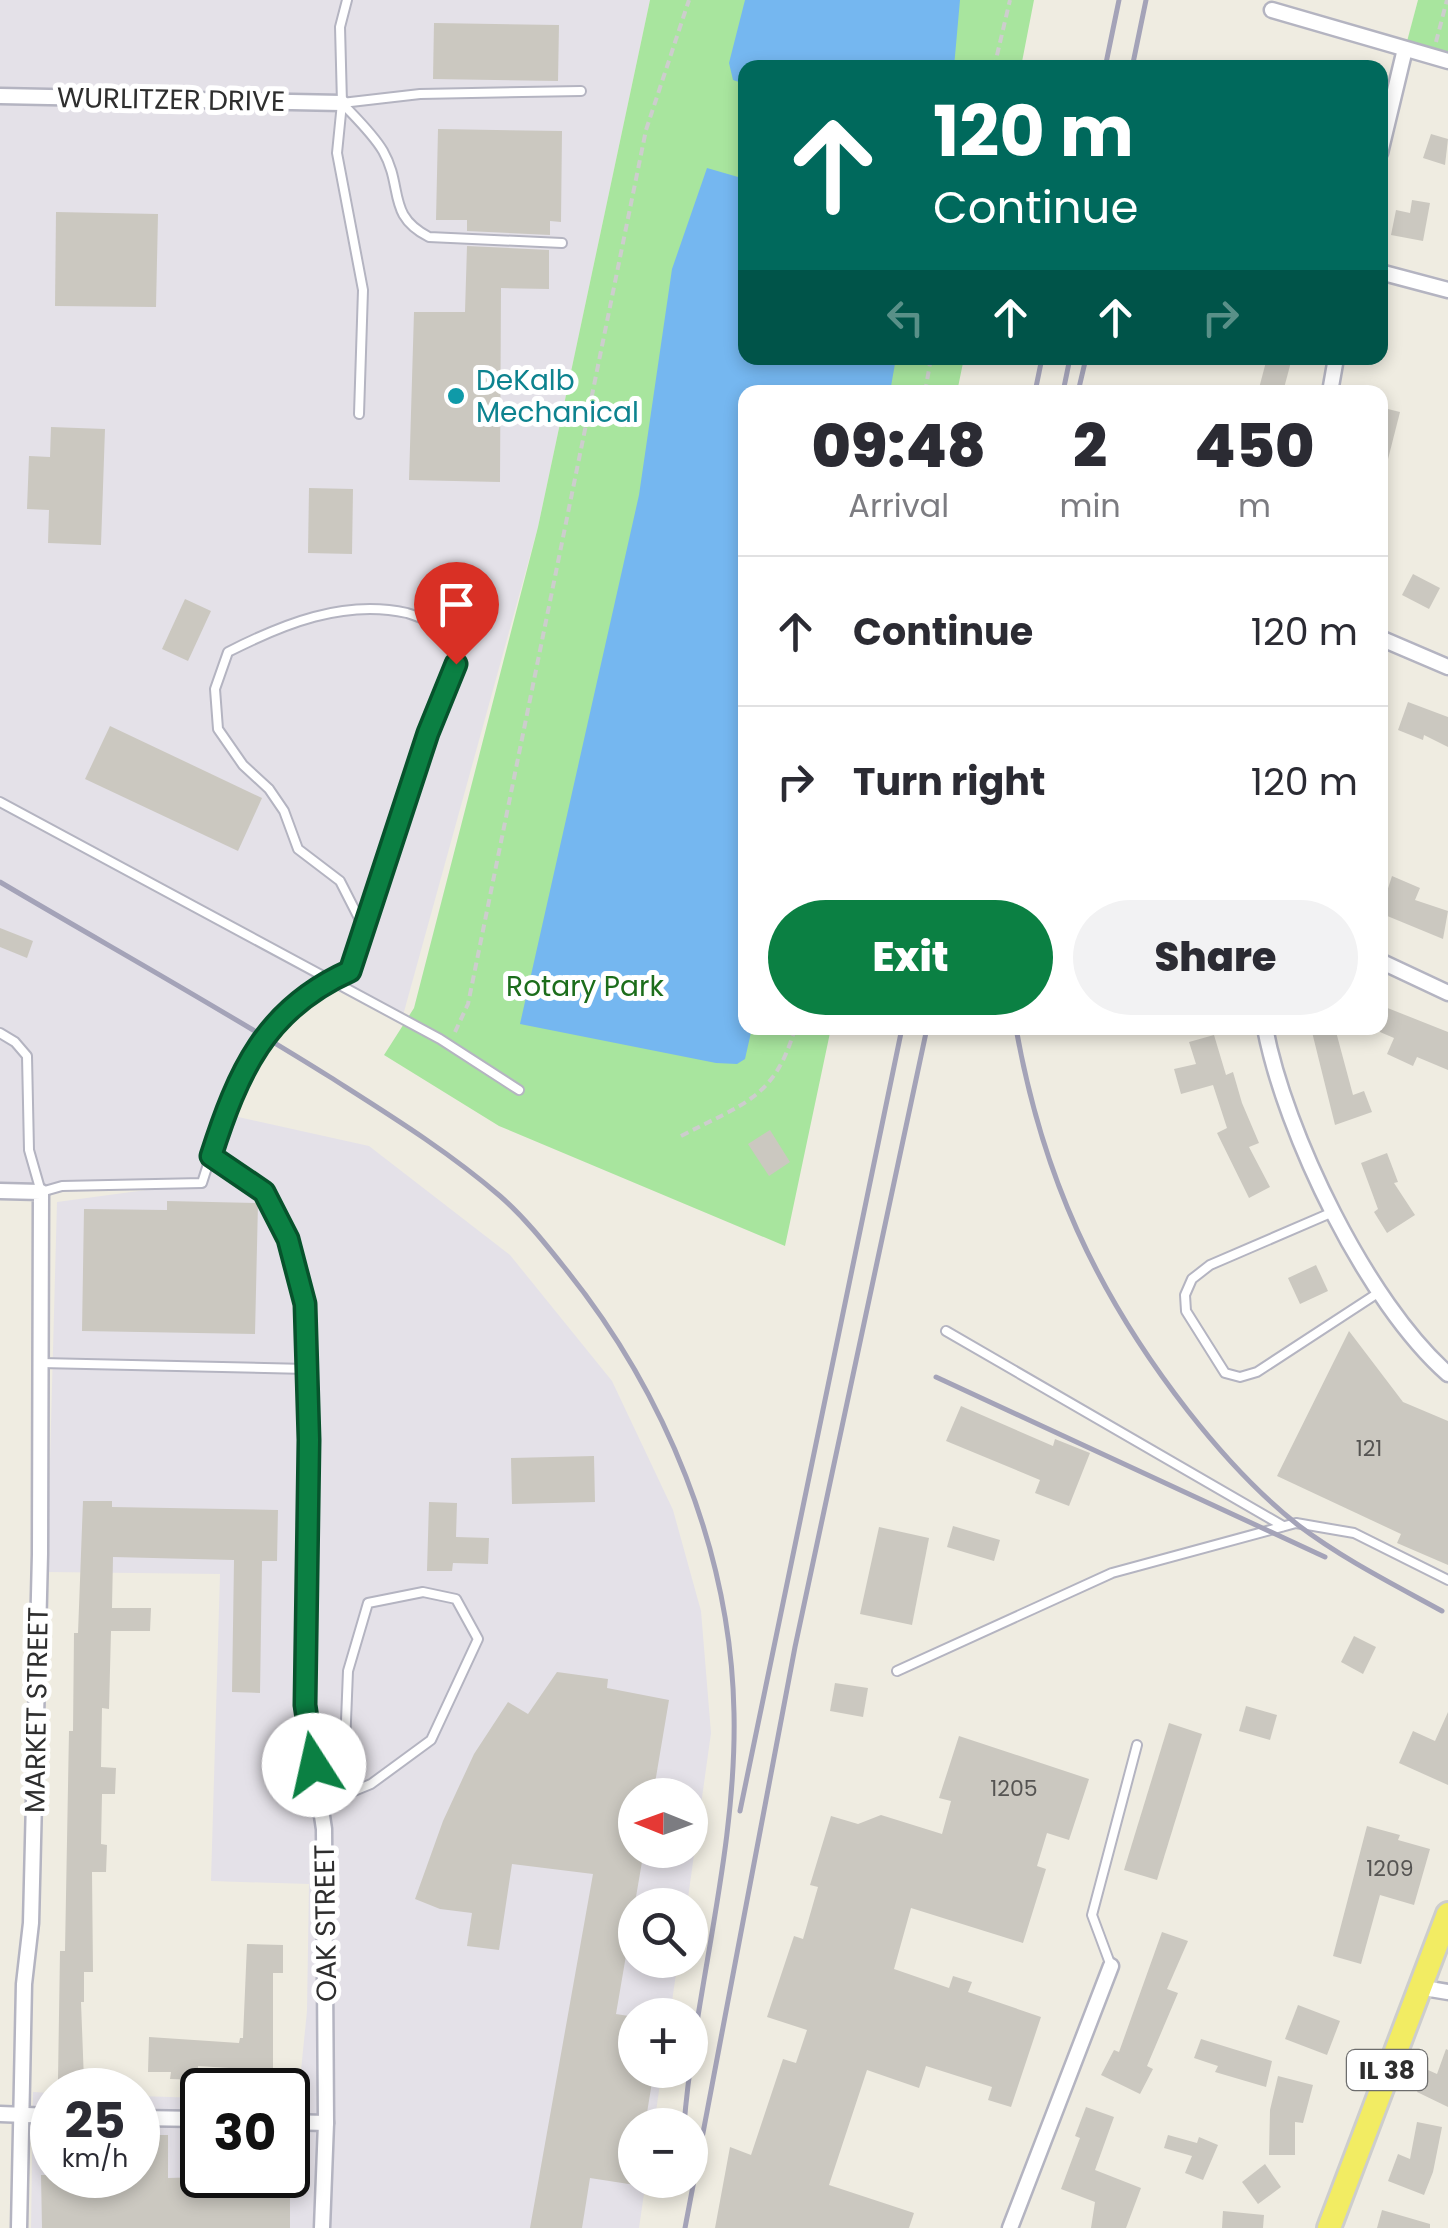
<!DOCTYPE html>
<meta charset="utf-8">
<style>
body{margin:0;font-family:Poppins,sans-serif;background:#f2f2f3;color:#2b2b33;height:100vh;display:flex;flex-direction:column;font-size:38px;white-space:nowrap}
*{box-sizing:border-box;margin:0}
p{font-size:32px;color:#7c7c81}
.icon{flex:none;width:55px;height:55px;fill:none;stroke:currentColor;stroke-width:2;stroke-linecap:round;stroke-linejoin:round}
.map{position:relative;flex:1;overflow:hidden}
.sheet{position:absolute;left:738px;top:385px;width:650px;height:650px;display:flex;flex-direction:column;background:#fff;border-radius:20px;box-shadow:0 5px 15px #0003}
.sheet>*{flex:none}
.guide{position:absolute;left:738px;top:60px;width:650px;height:305px;border-radius:20px;box-shadow:0 5px 15px #0003;background:#00695c;color:#fff;overflow:hidden}
.needle{width:65px;rotate:271deg}
.tools{position:absolute;left:618px;top:1778px;display:grid;gap:20px}
.tools a{display:grid;place-items:center;width:90px;height:90px;border-radius:50%;background:#fff;box-shadow:0 5px 15px #0003;font-size:50px}
.speed{position:absolute;left:30px;top:2068px;display:flex;gap:20px;font-size:50px;font-weight:700;text-align:center}
.speed>*{display:grid;place-content:center;width:130px;height:130px;border-radius:50%;background:#fff;box-shadow:0 5px 15px #0003;line-height:1}
.speed small{font-size:25px;font-weight:400}
.speed .limit{border:5px solid #111;border-radius:15px;background:#fff;color:#111}
.pin{position:absolute;display:grid;place-items:center;width:85px;height:85px;color:#fff;margin:-102px -42px;border-radius:50% 50% 50% 0;rotate:-45deg;box-shadow:0 0 10px #0007}
.pin .icon{rotate:45deg}
.me{position:absolute;width:110px;margin:-55px;rotate:350deg;stroke-linejoin:round;filter:drop-shadow(0 0 8px #0008)}
.turn{display:flex;align-items:center;gap:35px;height:210px;padding:0 30px;font-size:45px}
.turn .icon{width:130px;height:130px;stroke-width:2.5}
.turn b{display:block;font-size:70px;line-height:85px}
.lanes{display:flex;align-items:center;height:95px;padding:0 30px;background:#0003;justify-content:center;gap:50px;direction:ltr}
.lanes .off{opacity:.35}
.eta{display:flex;justify-content:space-evenly;align-items:center;height:170px;text-align:center}
.eta b{font-size:60px;font-weight:800;line-height:70px}
.action{display:flex;gap:20px;margin-top:auto;padding:20px 30px}
.action a{flex:1;height:115px;border-radius:60px;background:#0b8043;color:#fff;font-size:40px;font-weight:800;line-height:115px;text-align:center}
.action a+a{background:#f2f2f3;color:#2b2b33}
ul{padding:0;list-style:none}
li{display:flex;align-items:center;gap:30px;height:150px;padding:0 30px;border-top:2px solid #e1e1e2}
li div{flex:1}
li b{display:block;font-size:38px}
li em{font-style:normal}
.map>svg:first-child{display:block}
.industrial{fill:#e4e1e8;fill-rule:evenodd}
.green{fill:#a8e59e}
.water{fill:#75b7f0}
.building{fill:#cbc8c0}
.lines{fill:none;stroke-linecap:round;stroke-linejoin:round}
.lane-casing{stroke:#b4b4c1;stroke-width:12}
.street-casing{stroke:#b4b4c1;stroke-width:19}
.primary-casing{stroke:#cdcdcd;stroke-width:28}
.path{stroke:#cdcdcd;stroke-width:4;stroke-dasharray:8 5;stroke-linecap:butt}
.lane{stroke:#fff;stroke-width:8}
.street{stroke:#fff;stroke-width:14}
.primary{stroke:#f2ec63;stroke-width:22}
.rail{stroke:#a4a3b8;stroke-width:5}
.route-casing{stroke:#07532c;stroke-width:25}
.route{stroke:#0b8043;stroke-width:18}
.culture-dot{fill:#0f9aa8;stroke:#fff;stroke-width:4}
.labels{text-anchor:middle;stroke-width:10;stroke-linejoin:round;paint-order:stroke}
.number-label{font-size:22px;fill:#555452}
.shield{fill:#fff;stroke:#6d6d6d;stroke-width:2.5}
.shield-label{font-size:25px;font-weight:bold;fill:#2e2e2e}
.street-label{font-size:28px;fill:#2e2e2e;stroke:#fff}
.culture-label{font-size:28px;fill:#0d838f;stroke:#fff;text-anchor:start}
.park-label{font-size:28px;fill:#1c6d1b;stroke:#fff}
</style>
<div class="map">
<svg width="1448" height="2228" viewBox="0 0 1448 2228">
<rect width="100%" height="100%" fill="#efece1"/>
<path class="industrial" d="M 0,0 L 650,0 L 538,527 L 402,1019 L 330,980 L 264,1037 L 225,1114 L 369,1146 L 510,1255 L 612,1381 L 673,1510 L 701,1611 L 711,1733 L 687,1905 L 635,1905 L 635,1960 L 678,1960 L 670,2015 L 635,2015 L 635,2070 L 662,2070 L 654,2125 L 635,2125 L 635,2180 L 646,2180 L 639,2228 L 31,2228 L 33,2092 L 52,2093 L 52,2175 L 138,2175 L 138,2096 L 202,2098 L 202,2175 L 288,2175 L 288,2101 L 298,2100 L 307,2011 L 309,1884 L 211,1881 L 220,1574 L 47,1572 L 57,1202 L 183,1185 L 0,1191 ZM 635,1795 L 690,1795 L 690,1850 L 635,1850 Z"/>
<g class="green">
<path d="M 650,0 L 1034,0 L 1021,67 L 745,68 L 745,358 L 964,358 L 957,392 L 745,392 L 745,1028 L 831,1028 L 785,1246 L 499,1126 L 384,1055 L 414,1008 L 538,527 Z"/>
<path d="M 1418,0 L 1448,0 L 1448,61 L 1405,49 Z"/>
</g>
<g class="water">
<path d="M 745,0 L 960,0 L 954,67 L 745,68 L 745,84 L 733,80 L 729,63 Z"/>
<path d="M 707,168 L 745,179 L 745,358 L 896,358 L 890,392 L 745,392 L 745,1028 L 752,1028 L 745,1059 L 737,1064 L 716,1063 L 520,1024 L 639,495 L 672,269 Z"/>
</g>
<g class="building">
<path d="M 434,23 L 559,25 L 558,81 L 433,79 Z"/>
<path d="M 438,129 L 562,131 L 561,222 L 550,221 L 550,235 L 467,231 L 467,220 L 436,220 Z"/>
<path d="M 1431,134 L 1448,139 L 1445,165 L 1423,158 Z"/>
<path d="M 1412,200 L 1430,203 L 1423,241 L 1391,235 L 1396,210 L 1410,213 Z"/>
<path d="M 56,212 L 158,214 L 156,307 L 55,306 Z"/>
<path d="M 467,246 L 549,250 L 549,289 L 501,288 L 500,482 L 409,480 L 414,312 L 465,312 Z"/>
<path d="M 1267,358 L 1292,358 L 1283,392 L 1258,392 Z"/>
<path d="M 1380,407 L 1400,412 L 1385,471 L 1380,470 Z"/>
<path d="M 51,427 L 105,429 L 101,545 L 48,543 L 49,510 L 27,509 L 29,456 L 50,457 Z"/>
<path d="M 309,488 L 353,489 L 352,554 L 308,553 Z"/>
<path d="M 1413,574 L 1440,588 L 1429,609 L 1402,595 Z"/>
<path d="M 185,599 L 211,611 L 188,661 L 162,649 Z"/>
<path d="M 1408,702 L 1448,717 L 1448,747 L 1424,735 L 1423,740 L 1398,730 Z"/>
<path d="M 110,726 L 262,798 L 238,851 L 85,779 Z"/>
<path d="M 1392,876 L 1420,888 L 1415,900 L 1448,911 L 1443,939 L 1380,913 Z"/>
<path d="M 0,928 L 33,941 L 27,958 L 0,947 Z"/>
<path d="M 1380,1005 L 1448,1032 L 1448,1070 L 1417,1057 L 1413,1066 L 1387,1054 L 1394,1038 L 1380,1032 Z"/>
<path d="M 1335,1028 L 1353,1095 L 1364,1091 L 1372,1112 L 1335,1125 L 1312,1032 Z"/>
<path d="M 1214,1035 L 1226,1075 L 1233,1072 L 1242,1103 L 1259,1143 L 1249,1147 L 1270,1187 L 1249,1198 L 1217,1133 L 1227,1128 L 1213,1085 L 1181,1094 L 1174,1069 L 1196,1064 L 1189,1042 Z"/>
<path d="M 770,1130 L 790,1162 L 769,1176 L 748,1144 Z"/>
<path d="M 1387,1153 L 1398,1182 L 1394,1183 L 1415,1215 L 1387,1233 L 1374,1212 L 1378,1209 L 1361,1163 Z"/>
<path d="M 167,1201 L 258,1203 L 255,1334 L 82,1331 L 84,1209 L 167,1210 Z"/>
<path d="M 1316,1265 L 1328,1291 L 1300,1304 L 1288,1278 Z"/>
<path d="M 1349,1331 L 1403,1402 L 1448,1421 L 1448,1565 L 1397,1543 L 1401,1534 L 1277,1476 Z"/>
<path d="M 961,1406 L 1053,1446 L 1055,1439 L 1090,1453 L 1069,1506 L 1035,1493 L 1040,1480 L 946,1441 Z"/>
<path d="M 594,1456 L 595,1502 L 512,1504 L 511,1458 Z"/>
<path d="M 83,1501 L 112,1501 L 112,1507 L 278,1510 L 277,1561 L 262,1561 L 260,1693 L 232,1692 L 234,1560 L 113,1557 L 112,1608 L 151,1608 L 150,1631 L 111,1631 L 109,1709 L 102,1708 L 101,1767 L 116,1768 L 115,1794 L 102,1794 L 101,1844 L 107,1845 L 106,1872 L 92,1872 L 93,1972 L 84,1972 L 84,2002 L 81,2002 L 84,2081 L 58,2080 L 60,1951 L 65,1951 L 69,1731 L 73,1731 L 74,1633 L 78,1633 Z"/>
<path d="M 429,1502 L 457,1503 L 456,1537 L 489,1538 L 488,1564 L 453,1563 L 452,1571 L 427,1571 Z"/>
<path d="M 953,1526 L 1000,1540 L 994,1561 L 947,1547 Z"/>
<path d="M 879,1527 L 929,1538 L 912,1625 L 860,1614 Z"/>
<path d="M 1354,1636 L 1376,1647 L 1363,1674 L 1341,1662 Z"/>
<path d="M 557,1672 L 608,1679 L 607,1688 L 669,1700 L 653,1795 L 635,1795 L 635,1850 L 644,1850 L 616,2014 L 635,2017 L 635,2070 L 654,2070 L 645,2125 L 635,2125 L 635,2185 L 590,2178 L 582,2228 L 530,2228 L 593,1874 L 512,1864 L 499,1950 L 467,1946 L 472,1913 L 440,1909 L 415,1899 L 443,1821 L 474,1754 L 508,1702 L 528,1714 Z"/>
<path d="M 835,1683 L 868,1688 L 863,1717 L 830,1711 Z"/>
<path d="M 1246,1706 L 1277,1715 L 1270,1740 L 1239,1731 Z"/>
<path d="M 1448,1712 L 1448,1785 L 1399,1763 L 1413,1731 L 1435,1741 Z"/>
<path d="M 1169,1723 L 1202,1734 L 1157,1880 L 1124,1870 Z"/>
<path d="M 959,1736 L 1089,1779 L 1069,1840 L 1047,1833 L 1037,1866 L 1046,1869 L 1023,1943 L 911,1908 L 894,1969 L 949,1988 L 953,1976 L 972,1982 L 968,1992 L 1041,2017 L 1011,2107 L 988,2100 L 992,2087 L 926,2066 L 919,2088 L 867,2070 L 829,2185 L 914,2213 L 909,2228 L 715,2228 L 730,2147 L 751,2155 L 783,2059 L 796,2063 L 807,2030 L 767,2017 L 794,1936 L 803,1939 L 818,1887 L 810,1885 L 831,1816 L 858,1824 L 881,1815 L 942,1834 L 951,1801 L 939,1798 Z"/>
<path d="M 1367,1826 L 1400,1835 L 1398,1840 L 1430,1849 L 1414,1905 L 1380,1895 L 1361,1964 L 1333,1956 Z"/>
<path d="M 1162,1932 L 1188,1941 L 1167,1989 L 1178,1993 L 1147,2066 L 1153,2069 L 1140,2094 L 1101,2075 L 1114,2050 L 1119,2052 Z"/>
<path d="M 247,1944 L 283,1945 L 283,1973 L 273,1973 L 273,2071 L 198,2066 L 198,2080 L 170,2079 L 171,2072 L 148,2072 L 149,2037 L 239,2043 L 240,2038 L 243,2038 Z"/>
<path d="M 1298,2005 L 1340,2021 L 1327,2055 L 1285,2039 Z"/>
<path d="M 1201,2039 L 1272,2061 L 1266,2087 L 1215,2072 L 1218,2066 L 1194,2058 Z"/>
<path d="M 1446,2049 L 1448,2050 L 1448,2107 L 1417,2092 L 1428,2070 L 1437,2074 Z"/>
<path d="M 1278,2076 L 1313,2085 L 1303,2123 L 1295,2122 L 1295,2155 L 1269,2155 L 1270,2110 Z"/>
<path d="M 1086,2107 L 1114,2117 L 1095,2170 L 1141,2188 L 1126,2228 L 1091,2228 L 1095,2202 L 1061,2189 L 1080,2138 L 1075,2136 Z"/>
<path d="M 1417,2122 L 1442,2127 L 1433,2172 L 1424,2195 L 1388,2181 L 1398,2154 L 1410,2159 Z"/>
<path d="M 138,2135 L 168,2135 L 168,2178 L 277,2175 L 276,2180 L 290,2180 L 290,2228 L 42,2228 L 41,2175 L 138,2175 Z"/>
<path d="M 1168,2135 L 1197,2143 L 1199,2137 L 1218,2145 L 1203,2180 L 1185,2173 L 1192,2156 L 1164,2148 Z"/>
<path d="M 1265,2164 L 1281,2187 L 1258,2204 L 1242,2182 Z"/>
<path d="M 1382,2210 L 1430,2224 L 1430,2228 L 1377,2228 Z"/>
<path d="M 1223,2211 L 1264,2215 L 1263,2228 L 1222,2228 Z"/>
</g>
<g class="lines">
<defs>
<g id="lane">
<path d="M 347,0 L 340,27 L 342,103 L 337,153 L 363,290 L 359,414"/>
<path d="M 342,103 C 356,118 373,134 383,151 C 404,188 386,215 429,237 L 562,243"/>
<path d="M 342,103 L 420,94 L 581,91"/>
<path d="M 0,802 L 440,1039 L 519,1090"/>
<path d="M 0,1033 L 15,1042 L 27,1056 L 29,1150 L 41,1192 L 62,1186 L 202,1183 C 232,1089 253,1015 350,971 L 364,928 L 340,881 L 298,849 L 284,811 L 269,789 L 243,765 L 218,729 L 215,689 L 228,652 C 283,624 344,599 407,613 C 421,617 436,625 450,630 L 456,664 L 428,733 L 364,928"/>
<path d="M 211,1156 L 264,1192 L 288,1239 L 305,1305 L 309,1440"/>
<path d="M 1333,1212 L 1210,1265 L 1192,1279 L 1185,1295 L 1186,1311 L 1225,1373 L 1240,1377 L 1257,1372 L 1381,1291"/>
<path d="M 946,1331 L 1283,1526"/>
<path d="M 41,1363 L 307,1369"/>
<path d="M 897,1671 L 1112,1573 L 1296,1523 L 1354,1533 L 1448,1580"/>
<path d="M 320,1805 L 371,1784 L 431,1740 L 478,1639 L 456,1599 L 423,1592 L 368,1603 L 348,1671 L 343,1796"/>
<path d="M 1111,1966 L 1092,1915 L 1137,1745"/>
</g>
<g id="street">
<path d="M 1272,10 L 1448,61"/>
<path d="M 0,96 L 342,103"/>
<path d="M 1380,153 L 1405,49"/>
<path d="M 1380,272 L 1448,290"/>
<path d="M 1330,392 L 1336,358"/>
<path d="M 1380,638 L 1448,667"/>
<path d="M 1380,961 L 1448,993"/>
<path d="M 1265,1028 C 1285,1133 1367,1303 1448,1374"/>
<path d="M 0,1191 L 41,1192 L 40,1554 L 31,1923 L 24,1984 L 19,2228"/>
<path d="M 309,1440 L 305,1705 L 324,1829 L 326,2123 L 322,2228"/>
<path d="M 1418,1987 L 1448,1992"/>
<path d="M 0,2114 L 52,2116"/>
<path d="M 138,2118 L 202,2119"/>
<path d="M 288,2122 L 326,2123"/>
<path d="M 1010,2228 L 1111,1966"/>
</g>
<path id="primary" d="M 1329,2228 L 1448,1914"/>
</defs>
<use href="#lane" class="lane-casing"/>
<use href="#street" class="street-casing"/>
<use href="#primary" class="primary-casing"/>
<g class="path">
<path d="M 1436,42 L 1447,0"/>
<path d="M 994,68 L 1010,0"/>
<path d="M 925,392 L 931,358"/>
<path d="M 455,1032 L 468,1004 L 646,130 L 689,0"/>
<path d="M 681,1136 C 742,1104 775,1099 795,1028"/>
</g>
<use href="#lane" class="lane"/>
<use href="#street" class="street"/>
<use href="#primary" class="primary"/>
<g class="rail">
<path d="M 1105,68 L 1119,0"/>
<path d="M 1132,68 L 1146,0"/>
<path d="M 1035,392 L 1042,358"/>
<path d="M 1063,392 L 1070,358"/>
<path d="M 1078,392 L 1086,358"/>
<path d="M 0,882 C 110,947 222,1009 330,1077 C 388,1114 448,1151 500,1196 C 524,1217 544,1242 564,1267 C 665,1392 731,1551 734,1713 C 737,1850 695,1990 684,2125"/>
<path d="M 1016,1028 C 1042,1175 1096,1293 1188,1411 C 1221,1453 1256,1492 1298,1525 C 1343,1559 1393,1584 1442,1611"/>
<path d="M 936,1377 L 1325,1557"/>
<path d="M 740,1811 L 902,1028"/>
<path d="M 685,2228 L 795,1647 L 927,1028"/>
</g>
</g>
<g class="lines">
<defs>
<path id="route" d="M 314,1765 L 305,1705 L 309,1440 L 305,1304 L 288,1239 L 264,1192 L 211,1156 C 238,1072 265,1009 350,971 L 428,733 L 456,664"/>
</defs>
<use href="#route" class="route-casing"/>
<use href="#route" class="route"/>
</g>
<circle class="culture-dot" cx="456" cy="396" r="10"/>
<g class="labels">
<g class="number-label">
<text x="1369" y="1456">121</text>
<text x="1014" y="1796">1205</text>
<text x="1390" y="1876">1209</text>
</g>
<rect class="shield" x="1347" y="2050" width="80" height="40" rx="8"/>
<g class="shield-label">
<text x="1387" y="2079">IL 38</text>
</g>
<g class="street-label">
<text transform="translate(171 99) rotate(1)" y="10">WURLITZER DRIVE</text>
<text transform="translate(36 1710) rotate(-89)" y="10">MARKET STREET</text>
<text transform="translate(325 1923) rotate(-91)" y="10">OAK STREET</text>
</g>
<g class="culture-label">
<text x="476" y="390">DeKalb<tspan x="476" dy="32">Mechanical</tspan></text>
</g>
<g class="park-label">
<text x="585" y="996">Rotary Park</text>
</g>
</g>
</svg>
<div class="tools">
<a><svg class="needle" viewBox="-14 -14 28 28"><path d="M0-13l5 13h-10z" fill="#e53935"/><path d="M0 13l5-13h-10z" fill="#7c7c81"/></svg></a>
<a><svg class="icon" aria-label="search" viewBox="0 0 24 24"><circle cx="10" cy="10" r="6"/><path d="M15 15l6 6"/></svg></a>
<a>+</a>
<a>−</a>
</div>
<div class="speed"><div>25<small>km/h</small></div><div class="limit">30</div></div>
<div class="pin" style="left:456px;top:664px;background:#d93025"><svg class="icon" aria-label="arrive" viewBox="0 0 24 24"><path d="M6 21V4h12l-3 4 3 4H6"/></svg></div>
<svg class="me" style="left:314px;top:1765px" viewBox="-20 -20 40 40"><circle r="19" fill="#fff"/><path d="M0-13L10 11 0 6-10 11z" fill="#0b8043"/></svg>
<div class="guide">
<div class="turn"><svg class="icon" aria-label="ahead" viewBox="0 0 24 24"><path d="M12 20V5M6 11l6-6 6 6"/></svg><div><b>120 m</b>Continue</div></div>
<div class="lanes"><svg class="icon off" aria-label="left" viewBox="0 0 24 24"><path d="M17 20v-9H6M10 6l-5 5 5 5"/></svg><svg class="icon" aria-label="ahead" viewBox="0 0 24 24"><path d="M12 20V5M6 11l6-6 6 6"/></svg><svg class="icon" aria-label="ahead" viewBox="0 0 24 24"><path d="M12 20V5M6 11l6-6 6 6"/></svg><svg class="icon off" aria-label="right" viewBox="0 0 24 24"><path d="M7 20v-9h11M14 6l5 5-5 5"/></svg></div>
</div>
<section class="sheet">
<div class="eta">
<div><b>09:48</b><p>Arrival</p></div>
<div><b>2</b><p>min</p></div>
<div><b>450</b><p>m</p></div>
</div>
<ul>
<li><svg class="icon" aria-label="ahead" viewBox="0 0 24 24"><path d="M12 20V5M6 11l6-6 6 6"/></svg><div><b>Continue</b></div><em>120 m</em></li>
<li><svg class="icon" aria-label="right" viewBox="0 0 24 24"><path d="M7 20v-9h11M14 6l5 5-5 5"/></svg><div><b>Turn right</b></div><em>120 m</em></li>
</ul>
<div class="action"><a>Exit</a><a>Share</a></div>
</section>
</div>
